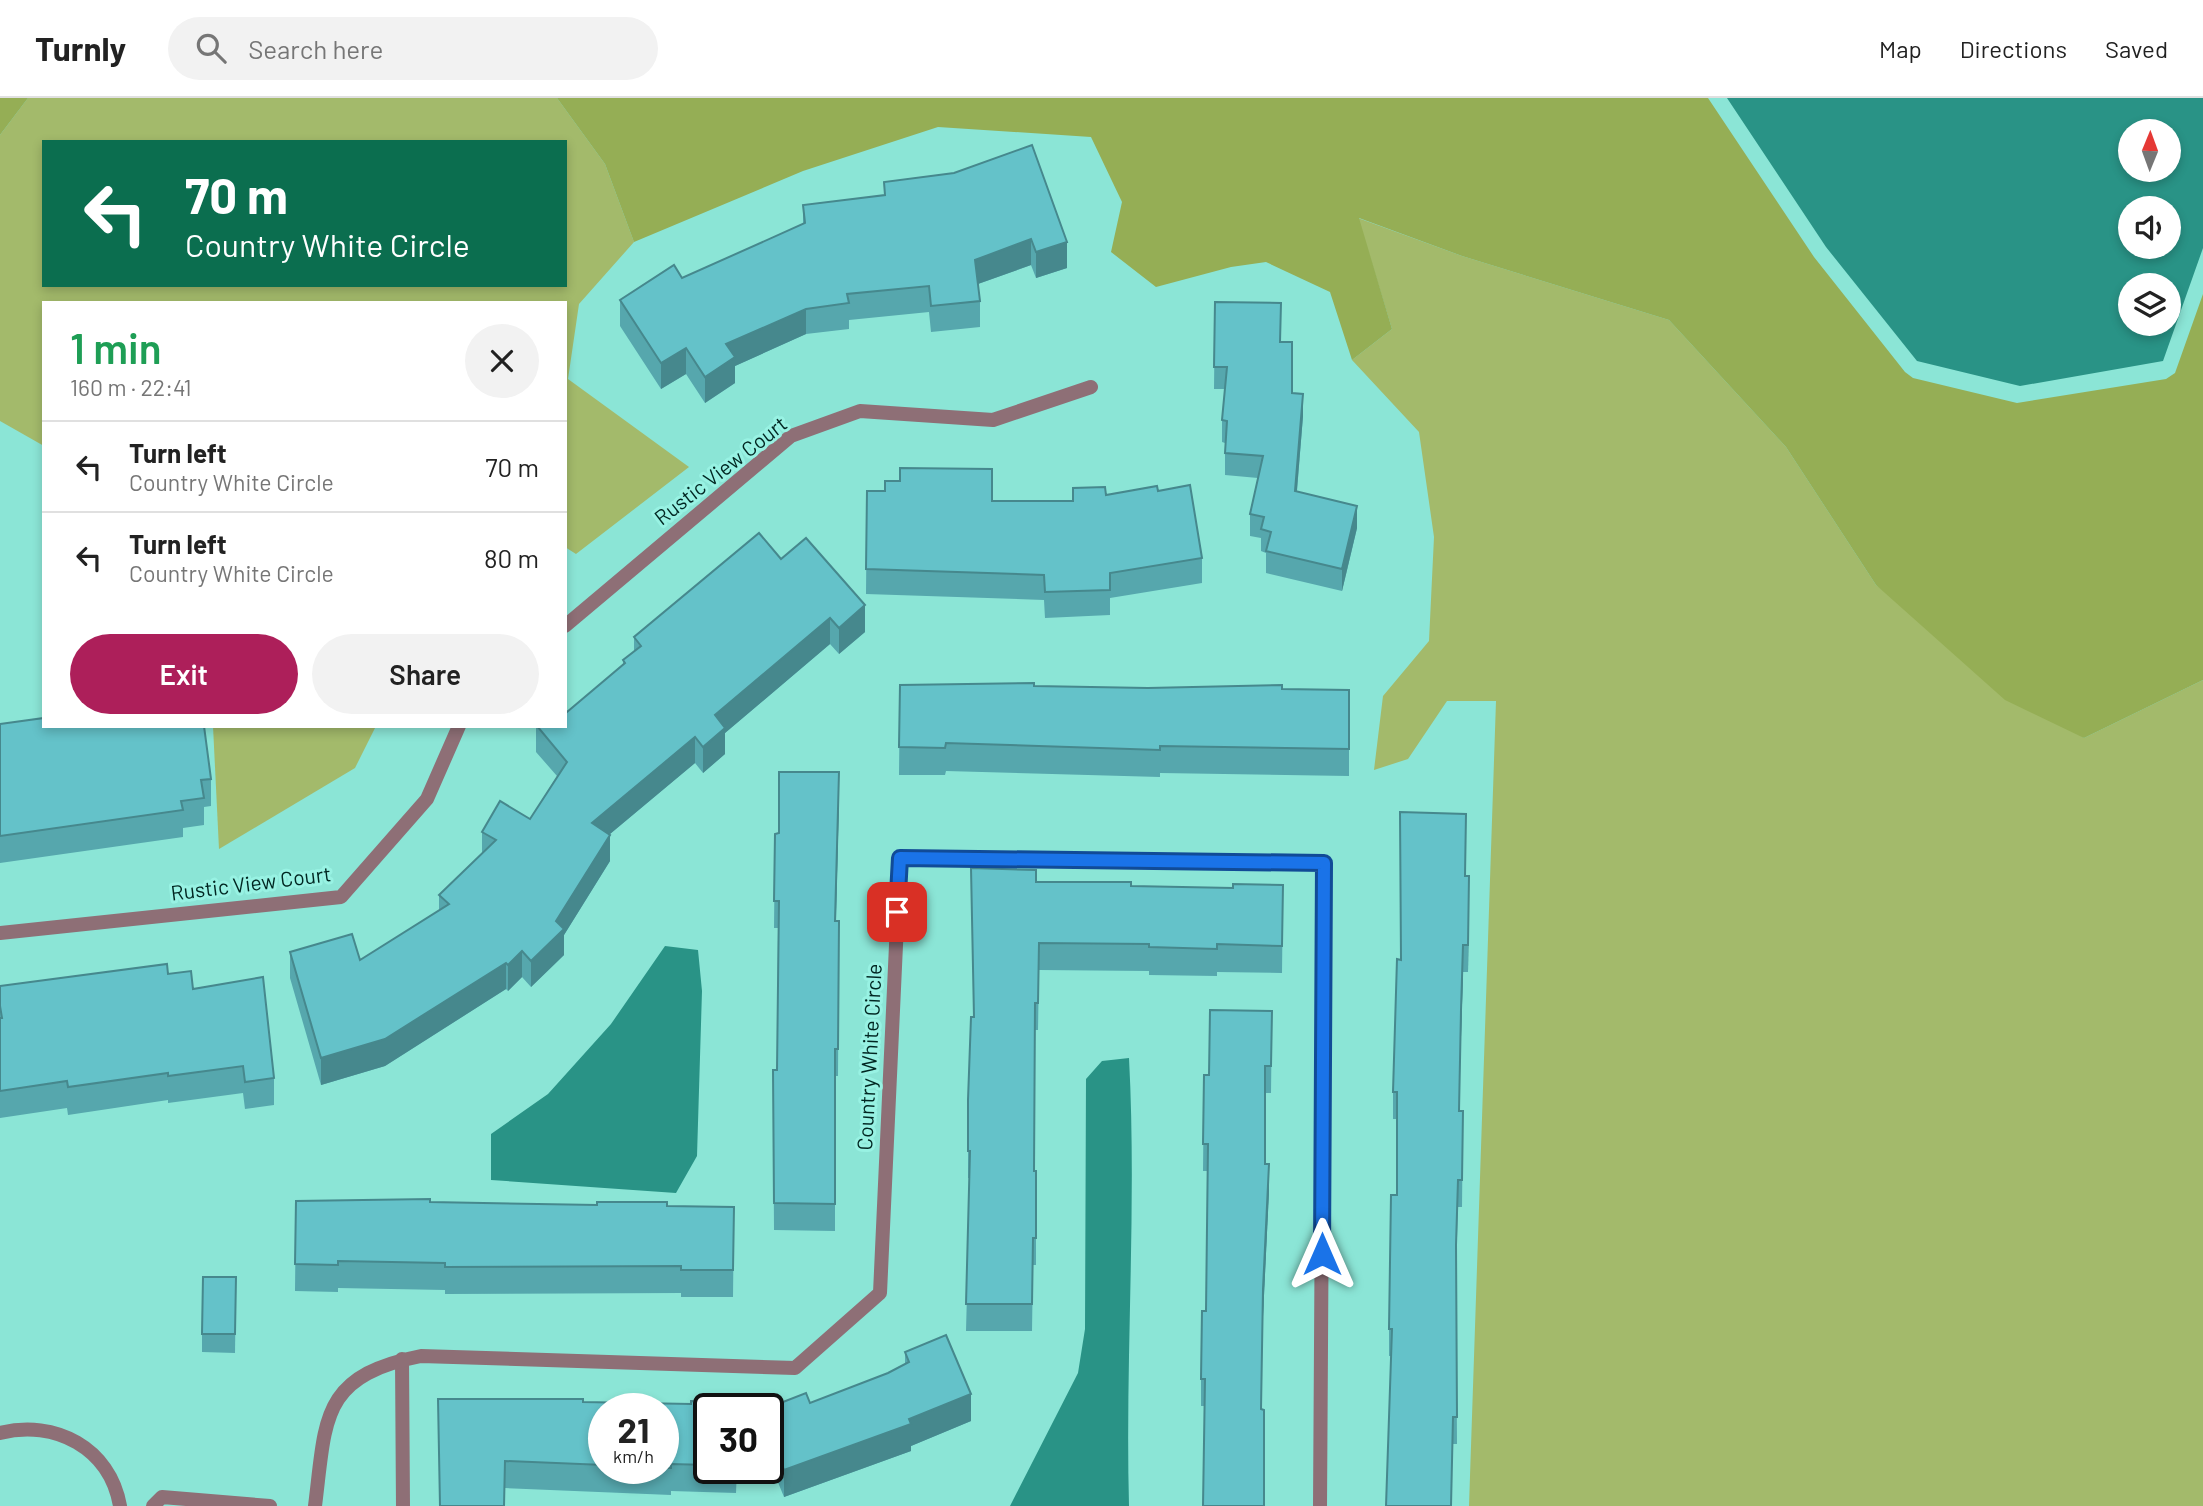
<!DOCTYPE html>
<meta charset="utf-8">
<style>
body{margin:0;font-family:Barlow,sans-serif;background:#f2f2f2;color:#222;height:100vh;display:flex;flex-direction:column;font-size:26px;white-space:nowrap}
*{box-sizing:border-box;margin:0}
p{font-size:23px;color:#767676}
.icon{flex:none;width:38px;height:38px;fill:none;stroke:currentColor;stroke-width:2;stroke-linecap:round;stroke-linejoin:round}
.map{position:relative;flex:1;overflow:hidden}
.side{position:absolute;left:42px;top:203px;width:525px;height:427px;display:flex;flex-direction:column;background:#fff;border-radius:0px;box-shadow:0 4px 10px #0003}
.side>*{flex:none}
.top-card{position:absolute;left:42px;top:42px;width:525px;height:147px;border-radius:0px;box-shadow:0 4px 10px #0003;background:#0b6e4f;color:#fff;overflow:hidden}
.needle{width:46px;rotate:1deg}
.controls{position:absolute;left:2118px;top:21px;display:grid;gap:14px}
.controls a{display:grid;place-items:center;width:63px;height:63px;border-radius:50%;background:#fff;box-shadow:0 4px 10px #0003;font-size:35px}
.speed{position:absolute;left:588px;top:1295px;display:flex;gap:14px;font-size:35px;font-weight:700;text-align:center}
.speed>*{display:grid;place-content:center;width:91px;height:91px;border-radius:50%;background:#fff;box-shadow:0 4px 10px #0003;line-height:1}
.speed small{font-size:18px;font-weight:400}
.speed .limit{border:4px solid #111;border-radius:10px;background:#fff;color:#111}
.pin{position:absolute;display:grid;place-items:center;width:60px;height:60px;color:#fff;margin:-30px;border-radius:14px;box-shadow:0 4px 10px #0006}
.me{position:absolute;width:77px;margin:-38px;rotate:0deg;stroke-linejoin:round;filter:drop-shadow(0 0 5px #0008)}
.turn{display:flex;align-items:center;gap:24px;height:147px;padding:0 28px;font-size:32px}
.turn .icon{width:91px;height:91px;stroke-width:2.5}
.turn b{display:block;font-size:49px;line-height:60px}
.round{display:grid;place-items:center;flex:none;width:74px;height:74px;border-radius:37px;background:#f2f2f2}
.headline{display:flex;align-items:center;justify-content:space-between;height:119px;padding:0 28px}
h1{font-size:42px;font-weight:600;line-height:52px;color:#1e9e55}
.button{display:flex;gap:14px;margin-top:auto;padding:14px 28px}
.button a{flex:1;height:80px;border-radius:42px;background:#ad1f5a;color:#fff;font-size:28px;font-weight:600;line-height:80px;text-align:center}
.button a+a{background:#f2f2f2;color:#222}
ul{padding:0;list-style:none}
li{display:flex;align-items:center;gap:21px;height:91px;padding:0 28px;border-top:2px solid #e0e0e0}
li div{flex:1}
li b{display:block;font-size:26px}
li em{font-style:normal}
header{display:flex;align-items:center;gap:42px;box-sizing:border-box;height:98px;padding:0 35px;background:#fff;border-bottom:2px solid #e0e0e0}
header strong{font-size:33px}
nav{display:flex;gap:38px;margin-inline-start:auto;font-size:24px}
.search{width:490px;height:63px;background:#f2f2f2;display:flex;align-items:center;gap:18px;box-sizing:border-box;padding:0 24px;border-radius:38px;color:#767676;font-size:26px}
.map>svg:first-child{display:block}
.green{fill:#a3ba6b;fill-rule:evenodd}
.forest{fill:#95ae55}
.water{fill:#299386;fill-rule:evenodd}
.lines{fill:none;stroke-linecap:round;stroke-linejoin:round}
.service{stroke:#8e6f76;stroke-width:14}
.minor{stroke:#8e6f76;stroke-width:14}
.wall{fill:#56a7ad;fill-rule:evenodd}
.shaded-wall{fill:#46888d}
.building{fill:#64c2c9;stroke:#46888d;stroke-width:2}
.route-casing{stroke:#114b97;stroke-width:18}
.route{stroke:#1a73e8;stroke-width:12}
.labels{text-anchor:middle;stroke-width:6;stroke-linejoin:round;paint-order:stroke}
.street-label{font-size:21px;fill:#002621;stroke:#98f2e3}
</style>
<header>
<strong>Turnly</strong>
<div class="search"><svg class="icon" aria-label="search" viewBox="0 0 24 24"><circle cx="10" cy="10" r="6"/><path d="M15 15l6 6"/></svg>Search here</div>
<nav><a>Map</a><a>Directions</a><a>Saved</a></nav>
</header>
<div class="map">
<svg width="2203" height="1408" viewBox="0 0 2203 1408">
<rect width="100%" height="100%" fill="#8be5d6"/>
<g class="green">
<path d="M 28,0 L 557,0 L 605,66 L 634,144 L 579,206 L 568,281 L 689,369 L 576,456 L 565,449 L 565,205 L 44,205 L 44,348 L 0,323 L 0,37 ZM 44,44 L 565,44 L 565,187 L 44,187 Z"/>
<path d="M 1358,120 L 1462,158 L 1669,222 L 1786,349 L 1876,487 L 2084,640 L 2203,582 L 2203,1408 L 1469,1408 L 1496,603 L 1447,603 L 1408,661 L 1374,672 L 1383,598 L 1429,543 L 1434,439 L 1419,334 L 1352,262 L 1392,231 Z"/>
<path d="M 213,628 L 376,628 L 355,670 L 219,751 Z"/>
</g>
<g class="forest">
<path d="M 0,0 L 28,0 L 0,37 Z"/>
<path d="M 557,0 L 1708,0 L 1814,159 L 1905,274 L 1913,280 L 2017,305 L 2166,281 L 2175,275 L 2203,196 L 2203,582 L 2084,640 L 2005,602 L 1876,487 L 1786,349 L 1669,222 L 1462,158 L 1359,120 L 1392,231 L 1352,262 L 1330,194 L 1266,164 L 1231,169 L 1156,189 L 1111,154 L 1122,104 L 1091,39 L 938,29 L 803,73 L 634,144 L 605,66 Z"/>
</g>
<g class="water">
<path d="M 1727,0 L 2203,0 L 2203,150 L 2163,263 L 2020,288 L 1917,263 L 1826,149 ZM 2130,33 L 2168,33 L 2168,72 L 2130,72 ZM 2130,110 L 2168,110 L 2168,149 L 2130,149 ZM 2130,187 L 2168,187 L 2168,226 L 2130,226 Z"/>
<path d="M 665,848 L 698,852 L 702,893 L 697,1058 L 676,1095 L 491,1082 L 491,1036 L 548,996 L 611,926 Z"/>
<path d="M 1129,960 C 1137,1109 1125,1259 1129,1408 L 1010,1408 L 1078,1275 L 1085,1231 L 1086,981 L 1102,963 Z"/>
</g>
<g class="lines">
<path class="service" d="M 402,1261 L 403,1408"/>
<g class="minor">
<path d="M 565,528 L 791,338 L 860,313 L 993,322 L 1091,289"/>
<path d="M 0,835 L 341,799 L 427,701 L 459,628"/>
<path d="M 0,1335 C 55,1321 110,1350 120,1408"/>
<path d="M 153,1408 L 162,1399 L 270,1408"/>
<path d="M 315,1408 C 326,1321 320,1278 421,1258 L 795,1270 L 880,1195 L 900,760 L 1324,765 L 1320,1408"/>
</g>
</g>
<g class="wall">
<path d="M 954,75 L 1067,170 L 1036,180 L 1031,167 L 978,186 L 980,203 L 980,229 L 931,234 L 929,214 L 849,222 L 849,231 L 806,236 L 735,268 L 735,285 L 705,305 L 686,276 L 661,291 L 620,228 L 620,202 L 682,180 L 803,126 L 803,107 L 884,97 L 884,84 Z"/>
<path d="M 1215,204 L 1280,244 L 1292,295 L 1303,318 L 1297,393 L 1357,430 L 1342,493 L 1266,475 L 1266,455 L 1261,453 L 1261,440 L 1250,438 L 1250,416 L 1258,380 L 1225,377 L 1225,345 L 1222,344 L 1222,322 L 1225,291 L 1214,291 Z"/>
<path d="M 867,393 L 992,403 L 1073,403 L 1106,397 L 1158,393 L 1202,460 L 1202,485 L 1110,500 L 1110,517 L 1045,520 L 1044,502 L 866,496 Z"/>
<path d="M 781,461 L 865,534 L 839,556 L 830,546 L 725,635 L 725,656 L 703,675 L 695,665 L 610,736 L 610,763 L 564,837 L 564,857 L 531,889 L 522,879 L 508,893 L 506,891 L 385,968 L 321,987 L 290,880 L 290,854 L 360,862 L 439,812 L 439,797 L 482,756 L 482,734 L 530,721 L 557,678 L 536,654 L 536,628 L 565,628 L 567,614 L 623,566 L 623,562 L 634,554 L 634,539 Z"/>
<path d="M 900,587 L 1349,592 L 1349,678 L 1160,675 L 1160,679 L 946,673 L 945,677 L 899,677 Z"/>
<path d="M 0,626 L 211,681 L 211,708 L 204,709 L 204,727 L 183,730 L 183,739 L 0,765 Z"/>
<path d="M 839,701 L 836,823 L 839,823 L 838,978 L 835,978 L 835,1133 L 774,1132 L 773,972 L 777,972 L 778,830 L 774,830 L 775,736 L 779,735 Z"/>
<path d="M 1465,778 L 1469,805 L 1468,874 L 1463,874 L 1461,939 L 1459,1013 L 1463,1013 L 1462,1109 L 1458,1109 L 1456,1170 L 1457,1346 L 1453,1346 L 1391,1258 L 1389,1258 L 1389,1231 L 1397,1097 L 1397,1021 L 1393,1021 L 1393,994 L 1400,862 Z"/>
<path d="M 1036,784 L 1131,788 L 1233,790 L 1283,787 L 1282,875 L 1217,874 L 1217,878 L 1149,877 L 1149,873 L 1039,872 L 1038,932 L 1035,932 L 1034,1073 L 1036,1100 L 1036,1167 L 1033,1167 L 1032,1233 L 966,1233 L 970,1080 L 968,1080 L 968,1002 L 973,919 Z"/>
<path d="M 168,876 L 193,891 L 274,980 L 274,1007 L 245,1011 L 243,995 L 168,1005 L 168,1002 L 68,1017 L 67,1010 L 0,1020 L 0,888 Z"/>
<path d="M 1272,913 L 1271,995 L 1265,995 L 1265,1066 L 1269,1093 L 1263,1218 L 1204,1308 L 1201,1308 L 1201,1281 L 1206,1213 L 1208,1073 L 1203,1073 L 1204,977 L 1209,977 Z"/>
<path d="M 296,1103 L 734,1109 L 733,1199 L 681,1199 L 681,1195 L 445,1196 L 445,1192 L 338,1190 L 338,1194 L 295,1193 Z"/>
<path d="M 236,1179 L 235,1255 L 202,1254 L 202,1236 Z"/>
<path d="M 905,1254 L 971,1323 L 911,1348 L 911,1353 L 784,1399 L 768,1360 L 768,1311 L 810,1305 L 888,1275 L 905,1267 Z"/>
<path d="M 583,1304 L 709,1311 L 709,1370 L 737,1370 L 736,1395 L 671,1393 L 671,1397 L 505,1390 L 439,1408 ZM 604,1311 L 663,1311 L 663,1370 L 604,1370 Z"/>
</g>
<g class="shaded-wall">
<path d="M 1031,141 L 1031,167 L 975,187 L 975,162 Z"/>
<path d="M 1067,144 L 1067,170 L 1036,180 L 1036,154 Z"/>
<path d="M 806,211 L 806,236 L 735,268 L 735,285 L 705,305 L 705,279 L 726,246 Z"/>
<path d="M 686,250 L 686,276 L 661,291 L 661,265 Z"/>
<path d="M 1303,296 L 1303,318 L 1295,415 L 1295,393 Z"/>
<path d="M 1357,408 L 1357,430 L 1342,493 L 1342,471 Z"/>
<path d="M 865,507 L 865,534 L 839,556 L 839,530 Z"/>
<path d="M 830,520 L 830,546 L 725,635 L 725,656 L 703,675 L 703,649 L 715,617 Z"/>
<path d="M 695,639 L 695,665 L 592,751 L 592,725 Z"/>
<path d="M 839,674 L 839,701 L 835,850 L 835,823 Z"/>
<path d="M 610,737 L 610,763 L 564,837 L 564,857 L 531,889 L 531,863 Z"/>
<path d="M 1469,778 L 1469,805 L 1468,874 L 1468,847 Z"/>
<path d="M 1463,847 L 1463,874 L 1461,939 L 1461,912 Z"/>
<path d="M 522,853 L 522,879 L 508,893 L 508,867 Z"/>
<path d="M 506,865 L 506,891 L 385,968 L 321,987 L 321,960 Z"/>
<path d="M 1269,1066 L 1269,1093 L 1263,1218 L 1263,1191 Z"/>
<path d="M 971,1296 L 971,1323 L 911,1348 L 911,1353 L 784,1399 L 784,1372 Z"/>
</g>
<g class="building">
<path d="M 1032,47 L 1067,144 L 1036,154 L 1031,141 L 975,162 L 980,203 L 931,208 L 929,188 L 847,196 L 849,205 L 806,211 L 726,246 L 735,259 L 705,279 L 686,250 L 661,265 L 620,202 L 674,167 L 682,180 L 805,125 L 803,107 L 885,97 L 884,84 L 954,75 Z"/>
<path d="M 1215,204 L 1281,205 L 1280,244 L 1292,244 L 1292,295 L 1303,296 L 1295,393 L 1357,408 L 1342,471 L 1266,453 L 1271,434 L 1261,431 L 1264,419 L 1250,416 L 1263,358 L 1225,355 L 1227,323 L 1222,322 L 1227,269 L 1214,269 Z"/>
<path d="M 900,370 L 992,371 L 992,403 L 1073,403 L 1073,390 L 1105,389 L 1106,397 L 1157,388 L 1158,393 L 1190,387 L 1202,460 L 1110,475 L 1110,492 L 1045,494 L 1044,477 L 866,471 L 867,393 L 885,393 L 885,383 L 900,383 Z"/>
<path d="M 759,435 L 781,461 L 806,440 L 865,507 L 839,530 L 830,520 L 715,617 L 725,630 L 703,649 L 695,639 L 592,725 L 610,737 L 556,823 L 564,831 L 531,863 L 522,853 L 508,867 L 506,865 L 385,941 L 321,960 L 290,854 L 352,836 L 360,862 L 449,806 L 439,797 L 496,742 L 482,734 L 500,703 L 530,721 L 567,664 L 537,628 L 565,628 L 565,611 L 567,614 L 625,565 L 623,562 L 641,548 L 634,539 Z"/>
<path d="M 1034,585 L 1034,588 L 1148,590 L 1282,587 L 1282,591 L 1349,592 L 1349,651 L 1160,648 L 1160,652 L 946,645 L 945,650 L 899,649 L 900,587 Z"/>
<path d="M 44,620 L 44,628 L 204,628 L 211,681 L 201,682 L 204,700 L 181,703 L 183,712 L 0,738 L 0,626 Z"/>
<path d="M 779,674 L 839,674 L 835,823 L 839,823 L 838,951 L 835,951 L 835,1106 L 774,1105 L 773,972 L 777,972 L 779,803 L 774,803 L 775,736 L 779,735 Z"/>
<path d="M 1400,714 L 1466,716 L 1465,778 L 1469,778 L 1468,847 L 1463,847 L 1461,912 L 1459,1013 L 1463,1013 L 1462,1082 L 1458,1082 L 1456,1147 L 1457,1319 L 1453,1319 L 1451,1408 L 1386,1408 L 1392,1231 L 1389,1231 L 1391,1097 L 1397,1097 L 1397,994 L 1393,994 L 1397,861 L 1401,862 Z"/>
<path d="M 971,770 L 1036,772 L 1036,784 L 1131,784 L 1131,788 L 1233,790 L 1233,786 L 1283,787 L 1282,848 L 1217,846 L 1217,851 L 1149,849 L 1149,846 L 1039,845 L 1038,905 L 1035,905 L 1034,1073 L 1036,1073 L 1036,1140 L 1033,1140 L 1032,1206 L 966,1206 L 970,1053 L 968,1053 L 968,1002 L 971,919 L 974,919 Z"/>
<path d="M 167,866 L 168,876 L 191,873 L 193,891 L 263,879 L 274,980 L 245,984 L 243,968 L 168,978 L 168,975 L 68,989 L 67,983 L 0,993 L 0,920 L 2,920 L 0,908 L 0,888 Z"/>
<path d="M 1210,912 L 1272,913 L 1271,968 L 1265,968 L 1265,1066 L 1269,1066 L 1263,1191 L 1261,1311 L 1264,1312 L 1264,1408 L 1203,1408 L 1205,1281 L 1201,1281 L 1202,1213 L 1206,1213 L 1208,1046 L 1203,1046 L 1204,977 L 1209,977 Z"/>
<path d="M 430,1101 L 430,1104 L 597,1107 L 597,1104 L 667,1104 L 667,1108 L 734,1109 L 733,1172 L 681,1172 L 681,1168 L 445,1169 L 445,1165 L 338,1163 L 338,1167 L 295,1166 L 296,1103 Z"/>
<path d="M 203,1179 L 236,1179 L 235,1236 L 202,1236 Z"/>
<path d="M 946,1237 L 971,1296 L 909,1321 L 911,1326 L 784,1372 L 768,1333 L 768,1311 L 765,1311 L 806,1295 L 810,1305 L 888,1275 L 909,1264 L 905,1254 Z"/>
<path d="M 438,1301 L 583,1301 L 583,1304 L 691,1306 L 691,1303 L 737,1304 L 737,1311 L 709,1311 L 709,1367 L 671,1366 L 671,1370 L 663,1370 L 663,1311 L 604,1311 L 604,1367 L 505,1363 L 504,1408 L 440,1408 Z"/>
</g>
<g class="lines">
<defs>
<path id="route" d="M 897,814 L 900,760 L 1324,765 L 1322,1156"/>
</defs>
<use href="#route" class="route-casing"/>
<use href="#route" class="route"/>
</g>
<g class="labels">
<g class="street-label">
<text transform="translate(721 373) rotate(-38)" y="7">Rustic View Court</text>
<text transform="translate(251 786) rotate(-7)" y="7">Rustic View Court</text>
<text transform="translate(870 959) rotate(-87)" y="7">Country White Circle</text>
</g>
</g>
</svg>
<div class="controls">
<a><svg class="needle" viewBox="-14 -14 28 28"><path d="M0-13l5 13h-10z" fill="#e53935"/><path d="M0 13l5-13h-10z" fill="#767676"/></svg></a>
<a><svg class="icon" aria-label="sound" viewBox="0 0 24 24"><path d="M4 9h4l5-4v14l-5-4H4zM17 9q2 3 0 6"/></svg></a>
<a><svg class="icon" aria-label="layers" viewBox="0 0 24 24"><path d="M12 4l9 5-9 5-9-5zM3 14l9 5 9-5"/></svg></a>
</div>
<div class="speed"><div>21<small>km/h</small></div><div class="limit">30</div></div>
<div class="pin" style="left:897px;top:814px;background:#d93025"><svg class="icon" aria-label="arrive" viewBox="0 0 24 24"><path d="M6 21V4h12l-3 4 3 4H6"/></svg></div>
<svg class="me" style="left:1322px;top:1156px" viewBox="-20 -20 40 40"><path d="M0-17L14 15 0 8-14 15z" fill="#1a73e8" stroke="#fff" stroke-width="4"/></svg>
<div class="top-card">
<div class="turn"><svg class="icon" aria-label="left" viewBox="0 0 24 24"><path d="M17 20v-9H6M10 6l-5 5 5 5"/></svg><div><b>70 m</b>Country White Circle</div></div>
</div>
<section class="side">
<div class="headline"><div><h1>1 min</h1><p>160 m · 22:41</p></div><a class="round"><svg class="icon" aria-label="close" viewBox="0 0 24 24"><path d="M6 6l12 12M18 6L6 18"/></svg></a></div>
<ul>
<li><svg class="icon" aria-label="left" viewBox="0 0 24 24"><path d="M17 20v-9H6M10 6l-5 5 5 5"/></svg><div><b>Turn left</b><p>Country White Circle</p></div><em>70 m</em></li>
<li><svg class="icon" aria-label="left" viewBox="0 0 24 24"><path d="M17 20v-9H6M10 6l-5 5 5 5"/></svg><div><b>Turn left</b><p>Country White Circle</p></div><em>80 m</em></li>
</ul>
<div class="button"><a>Exit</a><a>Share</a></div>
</section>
</div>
